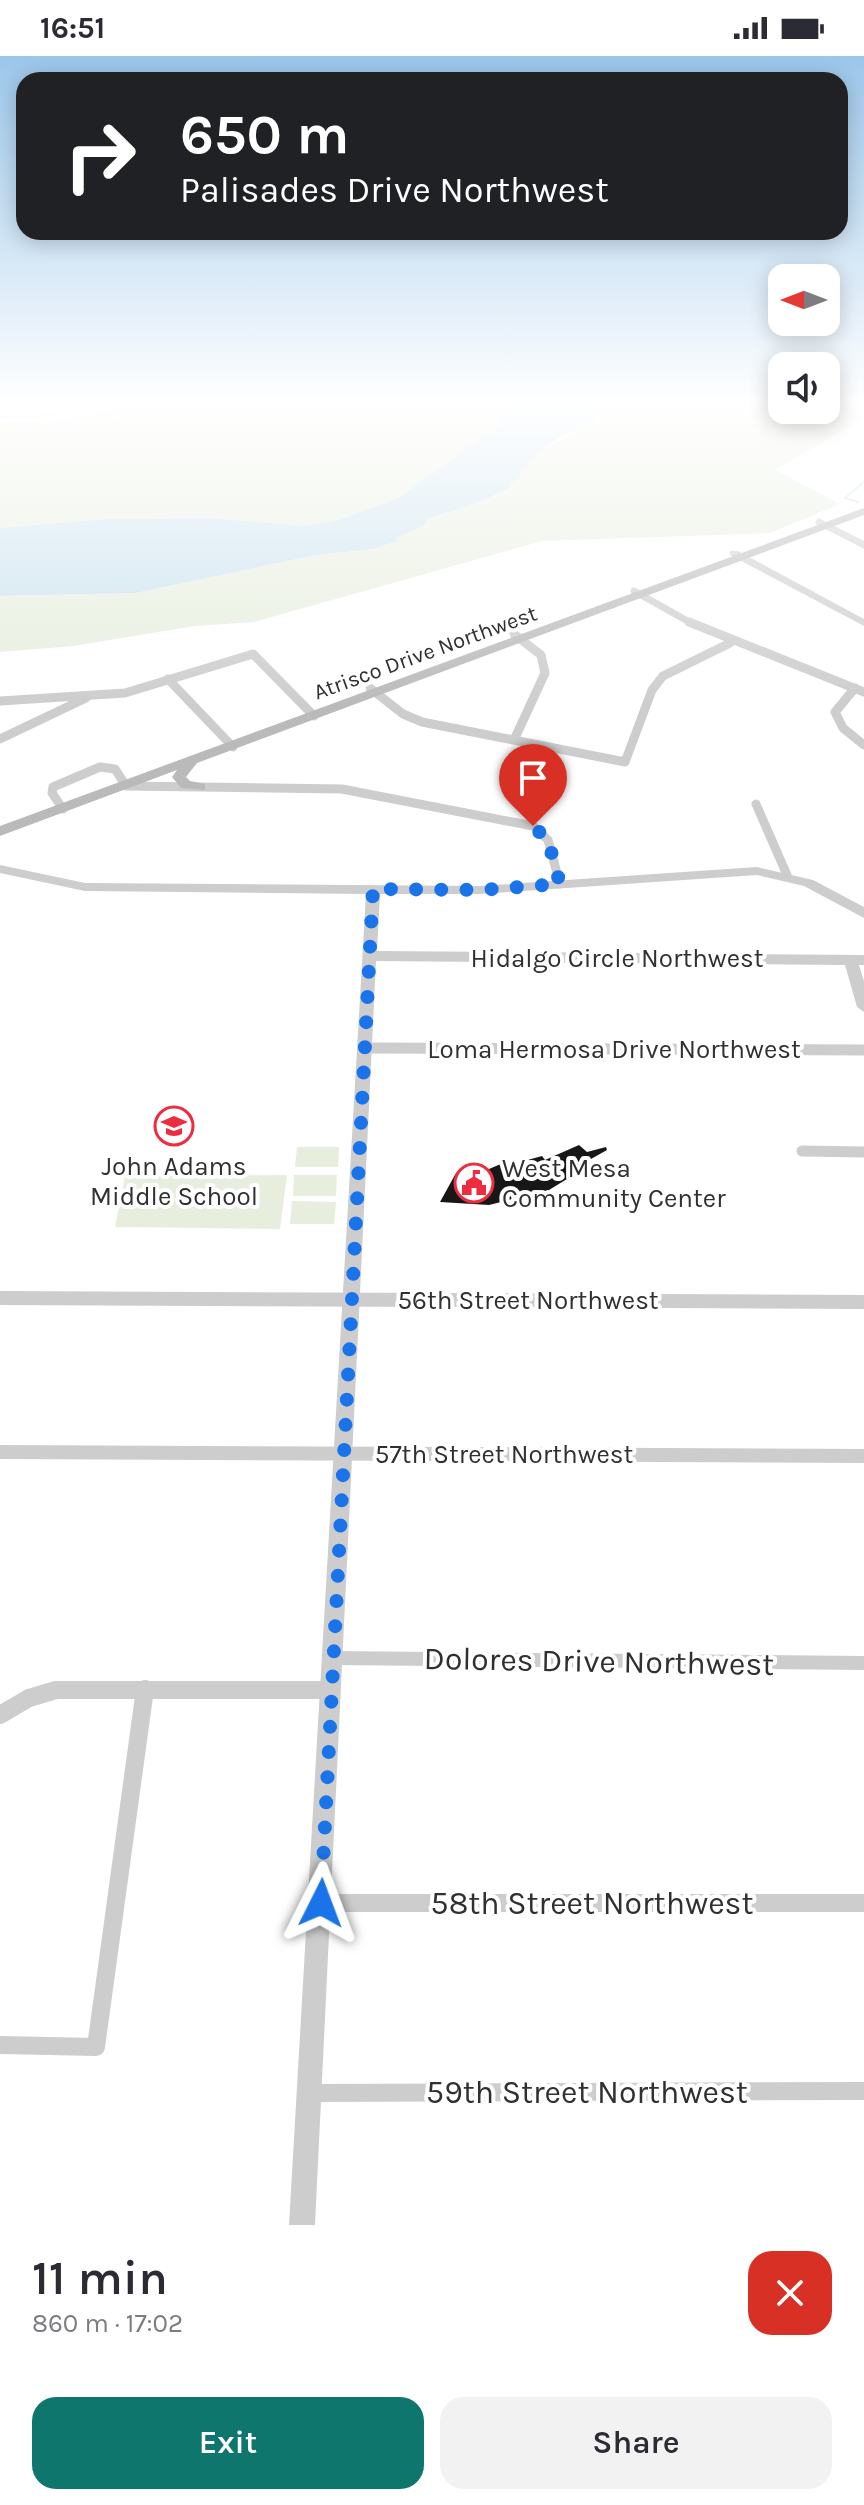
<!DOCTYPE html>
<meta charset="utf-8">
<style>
body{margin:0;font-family:Karla,sans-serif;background:#f2f2f3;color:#2b2b33;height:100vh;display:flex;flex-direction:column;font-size:30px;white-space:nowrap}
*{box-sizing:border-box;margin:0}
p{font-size:26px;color:#7c7c81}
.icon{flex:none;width:44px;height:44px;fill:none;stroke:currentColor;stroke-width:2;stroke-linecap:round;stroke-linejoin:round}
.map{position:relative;height:2169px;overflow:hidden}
.panel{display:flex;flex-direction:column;background:#fff;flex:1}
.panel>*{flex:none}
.hud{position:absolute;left:16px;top:16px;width:832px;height:168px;border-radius:24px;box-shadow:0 4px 20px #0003;background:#202124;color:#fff;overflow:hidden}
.needle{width:52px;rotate:270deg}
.fabs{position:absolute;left:768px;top:208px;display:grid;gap:16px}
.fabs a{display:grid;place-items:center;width:72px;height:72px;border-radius:16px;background:#fff;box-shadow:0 4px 20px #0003;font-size:40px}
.pin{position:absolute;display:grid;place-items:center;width:68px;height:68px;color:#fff;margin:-82px -34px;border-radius:50% 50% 50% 0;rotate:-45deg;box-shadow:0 0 8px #0007}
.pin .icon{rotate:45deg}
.me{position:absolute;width:88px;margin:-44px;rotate:3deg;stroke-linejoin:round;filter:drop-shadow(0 0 6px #0008)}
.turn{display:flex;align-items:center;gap:28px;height:168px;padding:0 32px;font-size:36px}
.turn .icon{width:104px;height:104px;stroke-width:2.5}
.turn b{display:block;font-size:56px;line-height:68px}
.round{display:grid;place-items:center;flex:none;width:84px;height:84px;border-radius:24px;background:#f2f2f3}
.headline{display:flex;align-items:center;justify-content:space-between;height:136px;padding:0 32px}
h1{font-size:48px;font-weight:600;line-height:60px}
.cta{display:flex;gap:16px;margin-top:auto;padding:16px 32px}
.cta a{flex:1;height:92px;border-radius:24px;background:#0f766e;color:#fff;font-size:32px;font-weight:600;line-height:92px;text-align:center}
.cta a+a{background:#f2f2f3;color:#2b2b33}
.status{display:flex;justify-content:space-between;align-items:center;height:56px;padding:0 40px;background:#fff;direction:ltr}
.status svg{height:22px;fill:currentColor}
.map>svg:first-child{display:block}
.green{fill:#e7eede}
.water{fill:#c9e1ee}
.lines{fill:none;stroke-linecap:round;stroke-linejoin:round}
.stream{stroke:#c9e1ee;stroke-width:2}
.building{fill:#171717}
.minor-far4{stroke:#cdcdcd;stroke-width:7}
.minor-far3{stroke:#cdcdcd;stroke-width:9}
.minor-far2{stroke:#cdcdcd;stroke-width:11}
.minor-far1{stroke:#cdcdcd;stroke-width:14}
.minor{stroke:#cdcdcd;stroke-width:18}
.tertiary{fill:#cdcdcd;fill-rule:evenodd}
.secondary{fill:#bababa;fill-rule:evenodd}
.route{stroke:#1a73e8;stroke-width:14;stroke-dasharray:0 25.2}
.labels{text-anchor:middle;stroke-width:8;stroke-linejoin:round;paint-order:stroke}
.far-street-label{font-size:22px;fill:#303030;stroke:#fff}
.street-label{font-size:26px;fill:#303030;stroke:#fff}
.poi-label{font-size:26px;fill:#303030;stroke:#fff}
.near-street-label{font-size:32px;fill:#303030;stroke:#fff}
</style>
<div class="status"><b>16:51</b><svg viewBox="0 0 49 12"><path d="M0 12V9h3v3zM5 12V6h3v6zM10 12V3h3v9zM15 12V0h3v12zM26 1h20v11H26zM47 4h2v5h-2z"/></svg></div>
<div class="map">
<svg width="864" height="2169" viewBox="0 0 864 2169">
<rect width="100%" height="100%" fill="#fff"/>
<g class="green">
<path d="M 148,347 L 507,347 L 501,354 L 499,369 L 400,441 L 338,464 L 304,470 L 210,462 L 105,463 L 0,472 L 0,367 L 47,366 Z"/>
<path d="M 608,347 L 782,347 L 782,354 L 826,354 L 826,347 L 864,347 L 864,362 L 775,414 L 840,448 L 770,477 L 542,485 L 254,566 L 195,570 L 73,590 L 0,596 L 0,540 L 136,537 L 316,499 L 375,493 L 397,485 L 396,482 L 424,470 L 428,462 L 473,449 L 493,439 L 547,391 L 600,363 Z"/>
<path d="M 297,1091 L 339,1091 L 338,1111 L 295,1111 Z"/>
<path d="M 287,1119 L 280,1173 L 115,1171 L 125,1120 Z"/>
<path d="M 294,1119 L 337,1119 L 336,1140 L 293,1140 Z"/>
<path d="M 292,1145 L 336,1146 L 334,1168 L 290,1168 Z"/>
</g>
<path class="water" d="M 507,347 L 608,347 C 592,378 569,371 547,390 C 536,401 521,414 514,426 L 508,429 L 509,432 L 473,449 L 428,462 L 424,470 L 396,482 L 397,485 L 374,493 L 316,499 L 136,537 L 0,540 L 0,472 L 106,463 L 210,462 L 304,470 L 338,464 L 400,441 L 499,369 L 501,354 Z"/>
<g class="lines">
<g class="stream">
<path d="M 0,361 L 41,360 L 127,347"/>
<path d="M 0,379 L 62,376 L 224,347"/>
<path d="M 845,442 L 864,426"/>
<path d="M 845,442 L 858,446"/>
</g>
</g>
<path class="building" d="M 579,1089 L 587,1096 L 606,1091 L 607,1094 L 582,1108 L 585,1112 L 549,1134 L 489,1149 L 440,1146 L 456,1117 L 471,1119 L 471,1115 L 482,1116 L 510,1104 L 513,1108 L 542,1100 L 545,1104 Z"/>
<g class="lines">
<g class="minor-far4">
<path d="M 819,466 L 864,489"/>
<path d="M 634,535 L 693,568"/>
</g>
<g class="minor-far3">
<path d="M 689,566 L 864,636"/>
<path d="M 514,578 L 541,599 L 545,617 L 514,684"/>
<path d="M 168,623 L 233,691"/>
<path d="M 370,632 L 403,658 L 422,666 L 625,706 L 652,634 L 663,620 L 730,587"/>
<path d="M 855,632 L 835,656 L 843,672 L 864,689"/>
<path d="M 0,645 L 125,637 L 253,598 L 314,660"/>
<path d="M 0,683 L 86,642"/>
<path d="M 756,748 L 787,819"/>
<path d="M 63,753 L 52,737 L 53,731 L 100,711 L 115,713 L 126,730 L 342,733 L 533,770 L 548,784 L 560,828"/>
</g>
<g class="minor-far2">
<path d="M 364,992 L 864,994"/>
<path d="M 802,1095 L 864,1096"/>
</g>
<g class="minor-far1">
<path d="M 0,1242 L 864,1246"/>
<path d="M 0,1396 L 864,1400"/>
<path d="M 333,1602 L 864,1607"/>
</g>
<g class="minor">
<path d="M 0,1659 L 29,1642 L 56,1634 L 331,1634"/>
<path d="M 321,1847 L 864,1847"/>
<path d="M 0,1989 L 96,1991 L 145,1633"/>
<path d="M 310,2037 L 864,2035"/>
</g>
<g class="tertiary">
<path d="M 730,495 L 738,495 L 864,563 L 864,570 L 730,499 Z"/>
<path d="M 0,809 L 85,827 L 480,830 L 757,811 L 813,824 L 864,851 L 864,862 L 804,830 L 757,819 L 480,838 L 380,838 L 377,895 L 864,899 L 864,909 L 859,909 L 864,925 L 864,956 L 857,951 L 845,909 L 376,905 L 315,2169 L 289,2169 L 366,838 L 85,835 L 0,817 Z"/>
</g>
<path class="secondary" d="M 864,452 L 864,459 L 197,707 L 186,721 L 190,725 L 205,728 L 205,734 L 181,732 L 172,721 L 177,714 L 0,780 L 0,770 Z"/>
</g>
<linearGradient id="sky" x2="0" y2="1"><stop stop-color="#9bc6ea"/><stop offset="0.53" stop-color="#fff"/><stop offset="1" stop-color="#fff" stop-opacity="0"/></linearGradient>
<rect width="864" height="651" fill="url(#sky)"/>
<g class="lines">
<path class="route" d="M 321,1847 L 373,833 L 480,834 L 560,828 L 548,784 L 533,770"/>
</g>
<defs>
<symbol id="school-ring" viewBox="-11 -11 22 22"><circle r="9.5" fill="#fff" stroke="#ee2c3f" stroke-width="1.5"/><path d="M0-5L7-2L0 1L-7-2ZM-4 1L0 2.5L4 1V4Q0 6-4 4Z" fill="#ee2c3f"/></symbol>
<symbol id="civic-ring" viewBox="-11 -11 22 22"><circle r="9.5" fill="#fff" stroke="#ee2c3f" stroke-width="1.5"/><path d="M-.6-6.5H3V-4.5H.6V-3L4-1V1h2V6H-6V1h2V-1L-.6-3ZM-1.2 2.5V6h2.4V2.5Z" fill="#ee2c3f"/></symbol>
</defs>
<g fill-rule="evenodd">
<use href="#school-ring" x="152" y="1048" width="44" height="44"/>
<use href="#civic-ring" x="452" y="1105" width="44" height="44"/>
</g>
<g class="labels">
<g class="far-street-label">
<text transform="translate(425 596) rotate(-20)" y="8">Atrisco Drive Northwest</text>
</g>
<g class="street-label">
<text x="617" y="911">Hidalgo Circle Northwest</text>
<text x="614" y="1002">Loma Hermosa Drive Northwest</text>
<text x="528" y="1253">56th Street Northwest</text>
<text x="504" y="1407">57th Street Northwest</text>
</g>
<g class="poi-label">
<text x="174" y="1119">John Adams<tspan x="174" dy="30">Middle School</tspan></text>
<text x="502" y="1121" text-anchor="start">West Mesa<tspan x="502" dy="30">Community Center</tspan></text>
</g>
<g class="near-street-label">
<text transform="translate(599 1605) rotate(1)" y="11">Dolores Drive Northwest</text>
<text x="592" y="1858">58th Street Northwest</text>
<text x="587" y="2047">59th Street Northwest</text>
</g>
</g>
</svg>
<div class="fabs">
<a><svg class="needle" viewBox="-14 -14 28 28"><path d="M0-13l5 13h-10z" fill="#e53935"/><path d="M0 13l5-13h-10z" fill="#7c7c81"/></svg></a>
<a><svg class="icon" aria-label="sound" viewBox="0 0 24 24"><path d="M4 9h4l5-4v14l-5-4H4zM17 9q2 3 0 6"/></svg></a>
</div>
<div class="pin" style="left:533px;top:770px;background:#d93025"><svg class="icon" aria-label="arrive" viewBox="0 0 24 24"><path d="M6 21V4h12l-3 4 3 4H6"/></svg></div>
<svg class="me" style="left:321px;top:1847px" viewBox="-20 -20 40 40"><path d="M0-17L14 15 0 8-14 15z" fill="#1a73e8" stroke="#fff" stroke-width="4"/></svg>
<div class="hud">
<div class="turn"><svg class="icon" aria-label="right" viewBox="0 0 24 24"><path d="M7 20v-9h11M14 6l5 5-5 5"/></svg><div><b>650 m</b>Palisades Drive Northwest</div></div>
</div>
</div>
<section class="panel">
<div class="headline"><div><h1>11 min</h1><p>860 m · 17:02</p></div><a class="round" style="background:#d93025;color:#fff"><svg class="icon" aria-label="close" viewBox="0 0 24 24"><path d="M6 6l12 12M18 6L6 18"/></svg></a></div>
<div class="cta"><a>Exit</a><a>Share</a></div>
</section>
